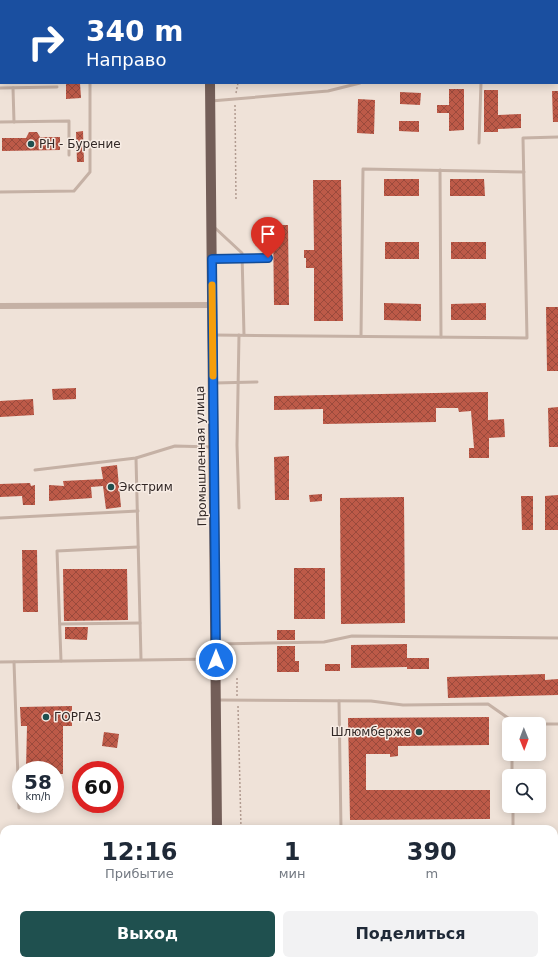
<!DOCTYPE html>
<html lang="ru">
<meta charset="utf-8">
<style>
body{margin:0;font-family:"DejaVu Sans",sans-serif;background:#f2f2f3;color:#1f2937;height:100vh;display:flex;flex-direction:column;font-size:15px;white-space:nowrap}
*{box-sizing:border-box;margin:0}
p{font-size:13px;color:#747a83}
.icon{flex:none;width:22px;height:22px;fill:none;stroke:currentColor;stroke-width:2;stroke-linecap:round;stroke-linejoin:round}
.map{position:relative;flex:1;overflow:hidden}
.panel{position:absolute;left:0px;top:825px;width:558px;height:140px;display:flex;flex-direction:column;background:#fff;border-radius:12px 12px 0 0;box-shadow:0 2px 10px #0003}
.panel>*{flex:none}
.hud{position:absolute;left:0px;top:0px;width:558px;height:84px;box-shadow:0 2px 10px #0003;background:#1a4fa0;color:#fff;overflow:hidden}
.needle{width:26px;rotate:179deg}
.tools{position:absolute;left:502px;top:717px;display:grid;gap:8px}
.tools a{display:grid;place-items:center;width:44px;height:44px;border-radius:6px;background:#fff;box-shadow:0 2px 10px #0003;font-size:20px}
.speed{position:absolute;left:12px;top:761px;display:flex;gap:8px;font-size:20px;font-weight:700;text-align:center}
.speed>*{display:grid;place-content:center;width:52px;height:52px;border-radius:50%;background:#fff;box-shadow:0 2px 10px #0003;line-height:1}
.speed small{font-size:10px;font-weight:400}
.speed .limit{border:6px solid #d22;background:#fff;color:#111}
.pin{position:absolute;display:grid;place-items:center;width:34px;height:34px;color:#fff;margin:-41px -17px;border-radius:50% 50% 50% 0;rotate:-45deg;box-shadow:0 0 4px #0007}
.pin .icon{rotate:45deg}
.me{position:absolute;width:44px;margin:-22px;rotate:0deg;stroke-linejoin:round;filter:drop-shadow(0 0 3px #0008)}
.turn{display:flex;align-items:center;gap:14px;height:84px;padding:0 20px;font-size:18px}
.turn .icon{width:52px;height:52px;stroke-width:2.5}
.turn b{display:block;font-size:28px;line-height:34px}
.eta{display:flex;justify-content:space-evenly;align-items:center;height:68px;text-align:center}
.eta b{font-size:24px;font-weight:800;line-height:28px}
.button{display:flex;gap:8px;margin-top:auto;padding:8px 20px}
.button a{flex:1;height:46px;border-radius:6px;background:#1f504f;color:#fff;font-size:16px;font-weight:800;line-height:46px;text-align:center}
.button a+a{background:#f2f2f3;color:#1f2937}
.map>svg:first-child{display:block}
.building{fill:url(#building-cross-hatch)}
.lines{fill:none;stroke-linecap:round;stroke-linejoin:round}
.path{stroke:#b19b90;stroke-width:1.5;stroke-dasharray:2 2;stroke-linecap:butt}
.service{stroke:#c5b1a5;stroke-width:3}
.minor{stroke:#c5b1a5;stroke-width:6}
.tertiary{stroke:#c5b1a5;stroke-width:8}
.secondary{stroke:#998077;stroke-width:9}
.primary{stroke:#735e58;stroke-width:10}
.route-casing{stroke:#114b97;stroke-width:10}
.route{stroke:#1a73e8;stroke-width:7}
.slow{stroke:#f59e0b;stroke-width:7}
.poi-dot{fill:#1f504f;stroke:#f7ece4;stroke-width:1.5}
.labels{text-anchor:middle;stroke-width:3;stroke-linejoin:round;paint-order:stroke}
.poi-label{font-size:12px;fill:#322826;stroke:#f7ece4;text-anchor:start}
.street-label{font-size:12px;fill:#322826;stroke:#f7ece4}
</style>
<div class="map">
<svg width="558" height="965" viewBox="0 0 558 965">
<defs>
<pattern id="building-cross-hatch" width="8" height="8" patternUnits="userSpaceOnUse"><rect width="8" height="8" fill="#bd5a48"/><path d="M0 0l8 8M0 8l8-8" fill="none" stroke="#9a4a3c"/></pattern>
</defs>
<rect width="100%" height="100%" fill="#efe2d8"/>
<g class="building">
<path d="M 66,83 L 80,83 L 81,98 L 66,99 Z"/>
<path d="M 449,89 L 464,89 L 464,130 L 449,131 L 449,113 L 437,113 L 437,105 L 449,105 Z"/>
<path d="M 484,90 L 498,90 L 498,115 L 521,114 L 521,128 L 498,129 L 498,132 L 484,132 Z"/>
<path d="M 552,91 L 558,91 L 558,122 L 553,122 Z"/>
<path d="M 400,92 L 421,93 L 420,105 L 400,104 Z"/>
<path d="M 358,99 L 375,100 L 374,134 L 357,133 Z"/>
<path d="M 399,121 L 419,121 L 419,132 L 399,131 Z"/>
<path d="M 83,131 L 84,162 L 77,162 L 76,132 Z"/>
<path d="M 29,132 L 37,132 L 40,137 L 60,137 L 60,150 L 2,151 L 2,138 L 26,138 Z"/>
<rect x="384" y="179" width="35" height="17"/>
<path d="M 450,179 L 484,179 L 485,196 L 450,196 Z"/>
<path d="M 313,180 L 341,180 L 343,321 L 314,321 L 314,268 L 306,268 L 306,258 L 304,258 L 304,250 L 314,250 Z"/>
<path d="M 273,225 L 288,225 L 289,305 L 274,305 Z"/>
<rect x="385" y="242" width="34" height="17"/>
<rect x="451" y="242" width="35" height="17"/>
<path d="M 384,303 L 421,304 L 421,321 L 384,320 Z"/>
<path d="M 486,303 L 486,320 L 451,320 L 451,304 Z"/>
<path d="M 546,307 L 558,307 L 558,371 L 547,371 Z"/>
<path d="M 76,388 L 76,399 L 53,400 L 52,389 Z"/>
<path d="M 488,392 L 488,420 L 504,419 L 505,437 L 489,438 L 489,458 L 469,458 L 469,448 L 474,448 L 471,411 L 459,412 L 458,408 L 436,408 L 436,422 L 323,424 L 323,409 L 274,410 L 274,396 Z"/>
<path d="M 33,399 L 34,415 L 0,417 L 0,401 Z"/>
<path d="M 558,407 L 558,447 L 549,447 L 548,408 Z"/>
<path d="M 289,456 L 289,500 L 275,500 L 274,457 Z"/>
<path d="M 117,465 L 121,507 L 106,509 L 103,486 L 91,487 L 92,498 L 49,501 L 49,485 L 64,486 L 63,481 L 103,479 L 101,467 Z"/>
<path d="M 30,483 L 31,486 L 35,485 L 35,505 L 23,505 L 22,496 L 0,497 L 0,484 Z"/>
<path d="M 322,494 L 322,501 L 310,502 L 309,495 Z"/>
<path d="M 558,495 L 558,530 L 545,530 L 545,496 Z"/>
<path d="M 521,496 L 533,496 L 533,530 L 522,530 Z"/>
<path d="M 404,497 L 405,623 L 341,624 L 340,498 Z"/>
<path d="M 22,550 L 37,550 L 38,612 L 23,612 Z"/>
<rect x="294" y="568" width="31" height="51"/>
<path d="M 63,569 L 127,569 L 128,620 L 64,621 Z"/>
<path d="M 65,627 L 88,627 L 87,640 L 65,639 Z"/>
<rect x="277" y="630" width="18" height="10"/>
<path d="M 407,644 L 407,658 L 429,658 L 429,669 L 407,669 L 407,667 L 351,668 L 351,645 Z"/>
<path d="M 277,646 L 295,646 L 295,661 L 299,661 L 299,672 L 277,672 Z"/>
<rect x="325" y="664" width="15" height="7"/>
<path d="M 545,674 L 545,680 L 558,679 L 558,695 L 448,698 L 447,677 Z"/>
<path d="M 72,706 L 72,726 L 63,726 L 63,774 L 55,774 L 55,770 L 26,770 L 27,726 L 21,726 L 20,707 Z"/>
<path d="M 489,717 L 489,745 L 398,746 L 398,756 L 390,757 L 390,754 L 366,754 L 366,790 L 490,790 L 490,819 L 350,820 L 348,718 Z"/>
<path d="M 104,732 L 119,734 L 117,748 L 102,746 Z"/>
</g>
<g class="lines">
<g class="path">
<path d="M 245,0 L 245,1"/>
<path d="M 0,44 L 1,44"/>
<path d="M 236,93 L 238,83"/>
<path d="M 235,105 L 236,201"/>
<path d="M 237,696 L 237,676"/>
<path d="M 238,706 L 241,829"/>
<path d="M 243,961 L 243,965"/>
</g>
<g class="service">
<path d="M 110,1 L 110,0"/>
<path d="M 0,88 L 57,87"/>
<path d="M 13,88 L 14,122"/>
<path d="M 211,101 L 328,91 L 360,83"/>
<path d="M 0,122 L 69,121 L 69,155"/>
<path d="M 479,143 L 481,83"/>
<path d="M 440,170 L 441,337"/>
<path d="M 0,192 L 74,191 L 90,172 L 90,83"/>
<path d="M 214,227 L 242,253 L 244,335"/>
<path d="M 213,259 L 267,258"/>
<path d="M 214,335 L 527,338 L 523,138 L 558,137"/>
<path d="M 239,335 L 237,445 L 239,508"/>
<path d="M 361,336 L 363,169 L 524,172"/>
<path d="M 215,383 L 257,382"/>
<path d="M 136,458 L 141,659"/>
<path d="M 35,470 L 136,458 L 175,446 L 212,447"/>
<path d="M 0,518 L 138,511"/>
<path d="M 60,624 L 140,623"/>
<path d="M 217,644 L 324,642 L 352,636 L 558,638"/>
<path d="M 61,661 L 57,551 L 138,547"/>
<path d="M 0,662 L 214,659"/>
<path d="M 14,662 L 19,808"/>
<path d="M 218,700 L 371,701 L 403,705 L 488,704 L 511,720 L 511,724"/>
<path d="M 339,701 L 341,829"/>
<path d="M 539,724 L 558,724"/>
<path d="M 512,754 L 512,776"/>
<path d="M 513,806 L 513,829"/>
</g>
<g class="minor">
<path d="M 0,306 L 212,305"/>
<path d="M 554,910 L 558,904"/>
<path d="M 0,941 L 4,941"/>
<path d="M 519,965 L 521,961"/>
</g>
<path class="tertiary" d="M 557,23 L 558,23"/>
<path class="secondary" d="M 0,35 L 1,35"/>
<g class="primary">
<path d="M 212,0 L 212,1"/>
<path d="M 210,83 L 217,829"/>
<path d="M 218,961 L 218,965"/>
</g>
</g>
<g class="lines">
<defs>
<path id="route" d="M 216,660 L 212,259 L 268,258"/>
</defs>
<use href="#route" class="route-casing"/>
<use href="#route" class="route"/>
<path class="slow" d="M 212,285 L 213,376"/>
</g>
<g class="poi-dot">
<circle cx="31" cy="144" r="4"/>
<circle cx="111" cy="487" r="4"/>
<circle cx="46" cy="717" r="4"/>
<circle cx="419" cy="732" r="4"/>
</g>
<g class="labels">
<g class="poi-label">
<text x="39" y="148">РН - Бурение</text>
<text x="119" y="491">Экстрим</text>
<text x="54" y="721">ГОРГАЗ</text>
<text x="411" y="736" text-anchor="end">Шлюмберже</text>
</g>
<g class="street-label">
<text transform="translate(201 456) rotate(-91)" y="4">Промышленная улица</text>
</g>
</g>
</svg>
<div class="tools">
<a><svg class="needle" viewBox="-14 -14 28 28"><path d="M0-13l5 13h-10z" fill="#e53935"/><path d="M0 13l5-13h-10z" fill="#747a83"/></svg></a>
<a><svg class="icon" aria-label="search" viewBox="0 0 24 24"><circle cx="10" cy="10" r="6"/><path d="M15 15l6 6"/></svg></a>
</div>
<div class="speed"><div>58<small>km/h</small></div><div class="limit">60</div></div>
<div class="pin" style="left:268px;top:258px;background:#d93025"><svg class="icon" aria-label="arrive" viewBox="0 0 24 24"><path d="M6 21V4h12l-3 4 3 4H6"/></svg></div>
<svg class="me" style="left:216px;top:660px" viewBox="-20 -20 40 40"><circle r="17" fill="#1a73e8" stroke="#fff" stroke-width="3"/><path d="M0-11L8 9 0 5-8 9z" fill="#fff"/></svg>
<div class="hud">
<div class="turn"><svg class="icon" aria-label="right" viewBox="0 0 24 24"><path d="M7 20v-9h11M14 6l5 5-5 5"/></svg><div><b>340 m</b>Направо</div></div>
</div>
<section class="panel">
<div class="eta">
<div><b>12:16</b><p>Прибытие</p></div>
<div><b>1</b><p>мин</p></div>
<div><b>390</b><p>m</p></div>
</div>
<div class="button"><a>Выход</a><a>Поделиться</a></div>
</section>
</div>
